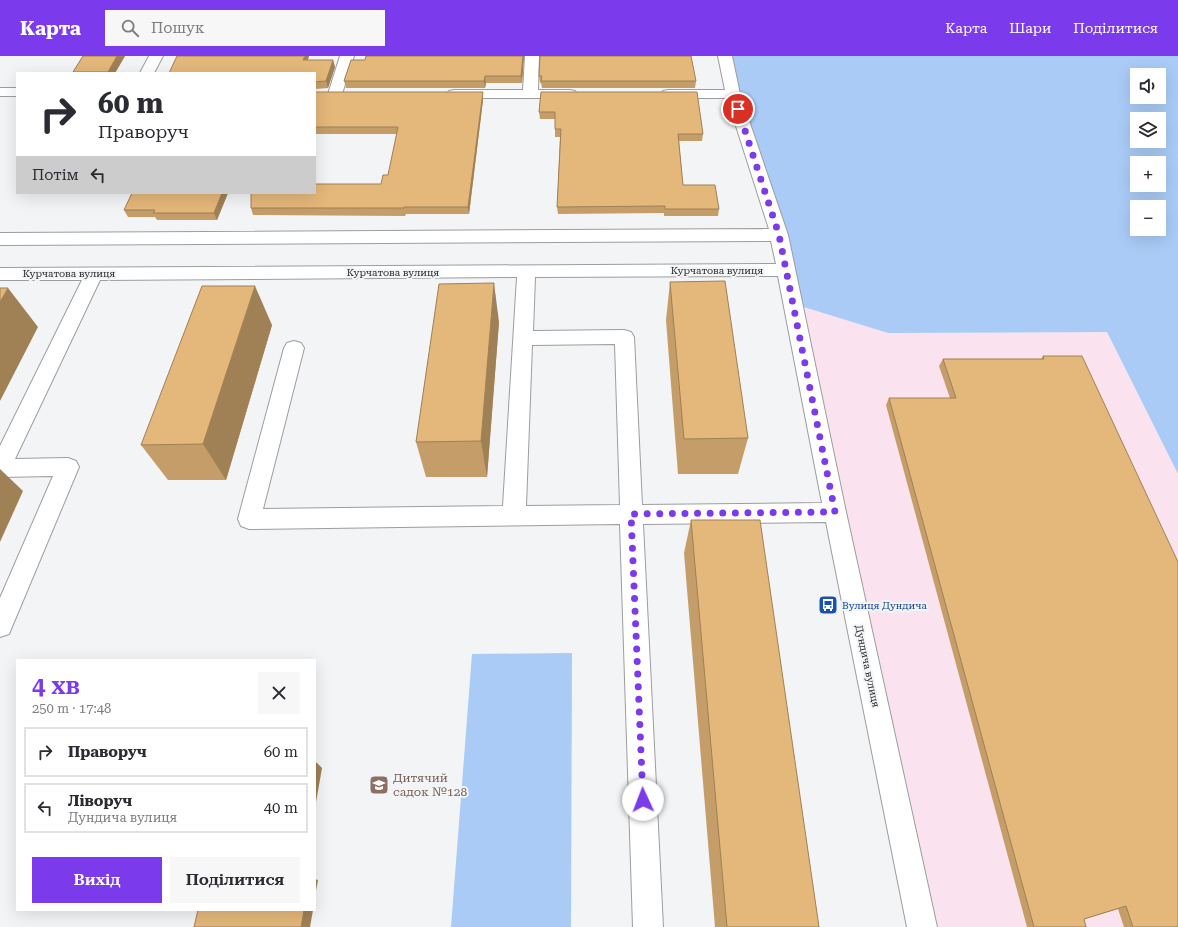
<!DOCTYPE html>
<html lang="uk">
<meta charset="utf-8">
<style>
body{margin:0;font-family:"Roboto Serif",serif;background:#f7f7f7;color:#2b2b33;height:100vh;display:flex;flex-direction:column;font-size:15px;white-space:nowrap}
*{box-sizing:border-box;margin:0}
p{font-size:13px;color:#7c7c81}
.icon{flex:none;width:22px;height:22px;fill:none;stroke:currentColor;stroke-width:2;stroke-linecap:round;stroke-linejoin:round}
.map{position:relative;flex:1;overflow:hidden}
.panel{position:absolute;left:16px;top:603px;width:300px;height:252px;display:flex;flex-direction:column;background:#fff;border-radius:0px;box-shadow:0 4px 16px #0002}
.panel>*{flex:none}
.top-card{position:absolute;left:16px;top:16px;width:300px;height:122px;border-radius:0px;box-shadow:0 4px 16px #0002;background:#fff;color:#2b2b33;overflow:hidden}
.tools{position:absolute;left:1130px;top:12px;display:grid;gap:8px}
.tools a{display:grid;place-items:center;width:36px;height:36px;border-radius:0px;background:#fff;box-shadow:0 4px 16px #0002;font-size:20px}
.pin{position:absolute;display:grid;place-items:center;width:34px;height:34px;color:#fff;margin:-17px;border:2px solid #fff;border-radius:50%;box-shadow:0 1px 4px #0007}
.me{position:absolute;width:44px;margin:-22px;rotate:358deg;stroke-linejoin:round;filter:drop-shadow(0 0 3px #0008)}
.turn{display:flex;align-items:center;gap:14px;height:84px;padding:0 16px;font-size:18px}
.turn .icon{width:52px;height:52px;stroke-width:2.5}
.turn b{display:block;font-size:28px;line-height:34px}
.then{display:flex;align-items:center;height:38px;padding:0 16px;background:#0003;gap:8px;font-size:15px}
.round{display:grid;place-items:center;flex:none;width:42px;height:42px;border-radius:0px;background:#f7f7f7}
.summary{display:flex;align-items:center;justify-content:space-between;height:68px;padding:0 16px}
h1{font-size:24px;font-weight:600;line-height:30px;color:#7c3aed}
.primary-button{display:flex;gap:8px;margin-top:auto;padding:8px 16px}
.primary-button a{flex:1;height:46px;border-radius:0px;background:#7c3aed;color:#fff;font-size:16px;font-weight:600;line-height:46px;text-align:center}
.primary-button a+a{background:#f7f7f7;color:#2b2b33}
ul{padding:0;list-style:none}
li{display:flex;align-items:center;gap:12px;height:50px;margin:0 8px 6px;padding:0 8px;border:2px solid #e1e1e2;border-radius:0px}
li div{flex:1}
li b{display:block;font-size:15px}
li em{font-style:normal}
header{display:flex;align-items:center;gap:24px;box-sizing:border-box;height:56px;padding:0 20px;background:#7c3aed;color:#fff}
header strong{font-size:19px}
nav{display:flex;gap:22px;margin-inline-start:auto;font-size:14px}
.search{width:280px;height:36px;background:#f7f7f7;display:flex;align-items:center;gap:10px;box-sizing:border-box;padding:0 14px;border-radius:0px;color:#7c7c81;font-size:15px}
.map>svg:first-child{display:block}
.industrial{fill:#fae3ef}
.green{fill:#a9cbf6;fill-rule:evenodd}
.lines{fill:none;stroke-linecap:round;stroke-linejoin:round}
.minor-casing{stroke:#9c9d9f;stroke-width:2}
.minor{fill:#fff;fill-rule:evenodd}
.wall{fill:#c49d69}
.shaded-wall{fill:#a08055}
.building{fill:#e4b77a;stroke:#a08055}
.route{stroke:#7c3aed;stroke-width:7;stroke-dasharray:0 12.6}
.labels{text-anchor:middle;stroke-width:4;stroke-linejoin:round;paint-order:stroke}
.street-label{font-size:10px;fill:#29292a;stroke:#f2f4f6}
.transit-label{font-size:10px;fill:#164399;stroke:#f2f4f6;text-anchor:start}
.near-education-label{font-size:12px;fill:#785e54;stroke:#f2f4f6;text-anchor:start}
</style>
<header>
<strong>Карта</strong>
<div class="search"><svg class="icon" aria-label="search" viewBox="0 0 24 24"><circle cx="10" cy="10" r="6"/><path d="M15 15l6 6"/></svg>Пошук</div>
<nav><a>Карта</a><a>Шари</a><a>Поділитися</a></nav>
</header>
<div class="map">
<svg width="1178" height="871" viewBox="0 0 1178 871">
<rect width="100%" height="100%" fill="#f2f4f6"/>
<path class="industrial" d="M 794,248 L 888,277 L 1107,276 L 1178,418 L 1178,871 L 922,871 Z"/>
<g class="green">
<path d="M 725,0 L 1178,0 L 1178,418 L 1107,276 L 888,277 L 794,248 ZM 1137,19 L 1159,19 L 1159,41 L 1137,41 ZM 1137,63 L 1159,63 L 1159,85 L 1137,85 ZM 1137,107 L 1159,107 L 1159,129 L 1137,129 ZM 1137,151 L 1159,151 L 1159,173 L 1137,173 Z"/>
<path d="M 572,597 L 571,871 L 451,871 L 472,598 Z"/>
</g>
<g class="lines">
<defs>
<g id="minor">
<path d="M 149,0 L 163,0 L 154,17 L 140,17 Z"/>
<path d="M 340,0 L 354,0 L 342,38 L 340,41 L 335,42 L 330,41 L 328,38 Z"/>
<path d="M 525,0 L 539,0 L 538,34 L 570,34 L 575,35 L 577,38 L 575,41 L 570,42 L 454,42 L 449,41 L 447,38 L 449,35 L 454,34 L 523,34 Z"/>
<path d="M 718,0 L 732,0 L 740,38 L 788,179 L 846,456 L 937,871 L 907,871 L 826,466 L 643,468 L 663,871 L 633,871 L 620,468 L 249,473 L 241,470 L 238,463 L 284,292 L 287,287 L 294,285 L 301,287 L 304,292 L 263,453 L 503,450 L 517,221 L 100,224 L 15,403 L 68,402 L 76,405 L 79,411 L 9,578 L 0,581 L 0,542 L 53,420 L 0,421 L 0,390 L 82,224 L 0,224 L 0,212 L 776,208 L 771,185 L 0,189 L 0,177 L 769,173 L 727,42 L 668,42 L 663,41 L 661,38 L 663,35 L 668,34 L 725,34 ZM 778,220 L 822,447 L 642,449 L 634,281 L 631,276 L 624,274 L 533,275 L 535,221 ZM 615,288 L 620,449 L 526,450 L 532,289 Z"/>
<rect x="0" y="32" width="17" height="8"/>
</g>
</defs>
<use href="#minor" class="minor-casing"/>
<use href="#minor" class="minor"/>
</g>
<g class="wall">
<path d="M 83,0 L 125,0 L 115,17 L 73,17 L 73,16 Z"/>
<path d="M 177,0 L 309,0 L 308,4 L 333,4 L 335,11 L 328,32 L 315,33 L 315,17 Z"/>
<path d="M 524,0 L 522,27 L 486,27 L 485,32 L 346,32 L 344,25 L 365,4 Z"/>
<path d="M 539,20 L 696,25 L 695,32 L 542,32 L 541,27 L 540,27 Z"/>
<path d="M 315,36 L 483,44 L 469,158 L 406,158 L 405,160 L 253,159 L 251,152 L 381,128 L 388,119 L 397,78 L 315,78 Z"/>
<path d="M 541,36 L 703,78 L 702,85 L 679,85 L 683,129 L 719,153 L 718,160 L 664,160 L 664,157 L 558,158 L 557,151 L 560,81 L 555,81 L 555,63 L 540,63 L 539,56 Z"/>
<path d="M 132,137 L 228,137 L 217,164 L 157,164 L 155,161 L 128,161 L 124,154 Z"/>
<path d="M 670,226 L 748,382 L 738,418 L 678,418 L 666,264 Z"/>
<path d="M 499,266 L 487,421 L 426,421 L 416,386 Z"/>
<path d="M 272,269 L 226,424 L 168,424 L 141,389 Z"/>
<path d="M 1043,300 L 1082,300 L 1178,871 L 1124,871 L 1118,853 L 1084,863 L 1086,871 L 1027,871 L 886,349 L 889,342 L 950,342 L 939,310 L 943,303 L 1041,303 Z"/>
<path d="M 691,464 L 819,871 L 715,871 L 684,497 Z"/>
</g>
<g class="shaded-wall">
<path d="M 117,0 L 125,0 L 115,17 L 108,17 L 108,16 Z"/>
<path d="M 305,0 L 309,0 L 305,11 L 303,4 Z"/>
<path d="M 523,0 L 524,0 L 522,27 L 521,20 Z"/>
<path d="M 333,4 L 335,11 L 328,32 L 326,25 Z"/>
<path d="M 485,20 L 486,27 L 485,32 L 484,25 Z"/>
<path d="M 483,36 L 483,44 L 469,158 L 468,151 Z"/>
<path d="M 222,137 L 228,137 L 217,164 L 214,157 Z"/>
<path d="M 494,227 L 499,266 L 487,421 L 481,385 Z"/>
<path d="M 255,230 L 272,269 L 226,424 L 203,388 Z"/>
<path d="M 8,232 L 38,271 L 0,345 L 0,246 Z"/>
<path d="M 0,413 L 23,435 L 0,486 Z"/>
<path d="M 315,705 L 322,712 L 315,752 Z"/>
<path d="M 315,823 L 318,824 L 315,840 Z"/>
<path d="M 304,854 L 313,854 L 310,871 L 301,871 Z"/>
</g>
<g class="building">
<path d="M 83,0 L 117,0 L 108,16 L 73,16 Z"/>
<path d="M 177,0 L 305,0 L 303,4 L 333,4 L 326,25 L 315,26 L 315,17 L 169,17 Z"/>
<path d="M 366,0 L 523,0 L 521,20 L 485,20 L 484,25 L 344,25 L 351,4 L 365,4 Z"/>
<path d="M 540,0 L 691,0 L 696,25 L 541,25 L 542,20 L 539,20 Z"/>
<path d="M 315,36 L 483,36 L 468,151 L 404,151 L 404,152 L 251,152 L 251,137 L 315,137 L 315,128 L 381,128 L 383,119 L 388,119 L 398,71 L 315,71 Z"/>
<path d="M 541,36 L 697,36 L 703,78 L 678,78 L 683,129 L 715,129 L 719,153 L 665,153 L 665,150 L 557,151 L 561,73 L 555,73 L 555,56 L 539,56 Z"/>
<path d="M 132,137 L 222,137 L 214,157 L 153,157 L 155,154 L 124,154 Z"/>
<path d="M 725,225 L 748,382 L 684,383 L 670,226 Z"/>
<path d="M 494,227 L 481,385 L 416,386 L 439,228 Z"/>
<path d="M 202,230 L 255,230 L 203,388 L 141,389 Z"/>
<path d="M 0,232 L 8,232 L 0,246 Z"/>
<path d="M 1043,300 L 1082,300 L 1178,506 L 1178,871 L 1133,871 L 1126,850 L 1084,863 L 1086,871 L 1034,871 L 889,342 L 956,342 L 943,303 L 1044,303 Z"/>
<path d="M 691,464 L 760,464 L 819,871 L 727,871 Z"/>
<path d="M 198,854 L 304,854 L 301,871 L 194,871 Z"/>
</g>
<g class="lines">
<path class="route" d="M 643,744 L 631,458 L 835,456 L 779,179 L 738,53"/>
</g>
<defs>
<symbol id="bus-square" viewBox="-11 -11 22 22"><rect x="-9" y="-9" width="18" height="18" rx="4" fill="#1a4fb4" stroke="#f2f4f6"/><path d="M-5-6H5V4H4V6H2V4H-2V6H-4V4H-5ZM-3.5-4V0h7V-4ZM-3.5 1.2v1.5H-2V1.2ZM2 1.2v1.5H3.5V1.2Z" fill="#fff"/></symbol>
<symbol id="school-square" viewBox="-11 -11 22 22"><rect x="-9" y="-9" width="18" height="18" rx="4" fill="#8d6e63" stroke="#f2f4f6"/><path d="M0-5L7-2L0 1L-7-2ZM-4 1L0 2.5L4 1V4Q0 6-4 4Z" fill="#fff"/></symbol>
</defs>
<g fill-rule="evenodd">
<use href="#bus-square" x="817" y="538" width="22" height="22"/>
<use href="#school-square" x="368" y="718" width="22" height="22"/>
</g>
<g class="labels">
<g class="street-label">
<text x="717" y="218">Курчатова вулиця</text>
<text x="393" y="220">Курчатова вулиця</text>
<text x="69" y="221">Курчатова вулиця</text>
<text transform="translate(868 610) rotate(78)" y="4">Дундича вулиця</text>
</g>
<g class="transit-label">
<text x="842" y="553">Вулиця Дундича</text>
</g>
<g class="near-education-label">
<text x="393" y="726">Дитячий<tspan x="393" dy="14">садок №128</tspan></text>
</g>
</g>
</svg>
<div class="tools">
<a><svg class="icon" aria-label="sound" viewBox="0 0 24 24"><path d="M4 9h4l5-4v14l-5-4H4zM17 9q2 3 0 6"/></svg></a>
<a><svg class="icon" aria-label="layers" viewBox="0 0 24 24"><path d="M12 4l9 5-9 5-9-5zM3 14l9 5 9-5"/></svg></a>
<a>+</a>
<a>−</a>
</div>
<div class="pin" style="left:738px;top:53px;background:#d93025"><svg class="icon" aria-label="arrive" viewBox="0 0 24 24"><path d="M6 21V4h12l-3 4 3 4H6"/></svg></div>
<svg class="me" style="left:643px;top:744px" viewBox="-20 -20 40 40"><circle r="19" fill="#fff"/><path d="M0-13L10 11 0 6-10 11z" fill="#7c3aed"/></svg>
<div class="top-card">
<div class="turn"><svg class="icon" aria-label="right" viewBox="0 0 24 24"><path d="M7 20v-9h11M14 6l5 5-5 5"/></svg><div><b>60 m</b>Праворуч</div></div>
<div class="then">Потім<svg class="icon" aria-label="left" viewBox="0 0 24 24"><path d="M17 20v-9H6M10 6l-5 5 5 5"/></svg></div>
</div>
<section class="panel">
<div class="summary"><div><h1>4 хв</h1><p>250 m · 17:48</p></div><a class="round"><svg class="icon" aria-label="close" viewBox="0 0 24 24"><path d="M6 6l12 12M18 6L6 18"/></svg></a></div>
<ul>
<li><svg class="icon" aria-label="right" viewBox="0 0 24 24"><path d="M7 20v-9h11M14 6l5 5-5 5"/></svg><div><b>Праворуч</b></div><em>60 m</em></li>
<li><svg class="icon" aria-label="left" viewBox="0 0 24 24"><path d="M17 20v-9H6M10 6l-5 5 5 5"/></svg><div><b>Ліворуч</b><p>Дундича вулиця</p></div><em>40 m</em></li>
</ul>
<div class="primary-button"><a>Вихід</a><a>Поділитися</a></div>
</section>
</div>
